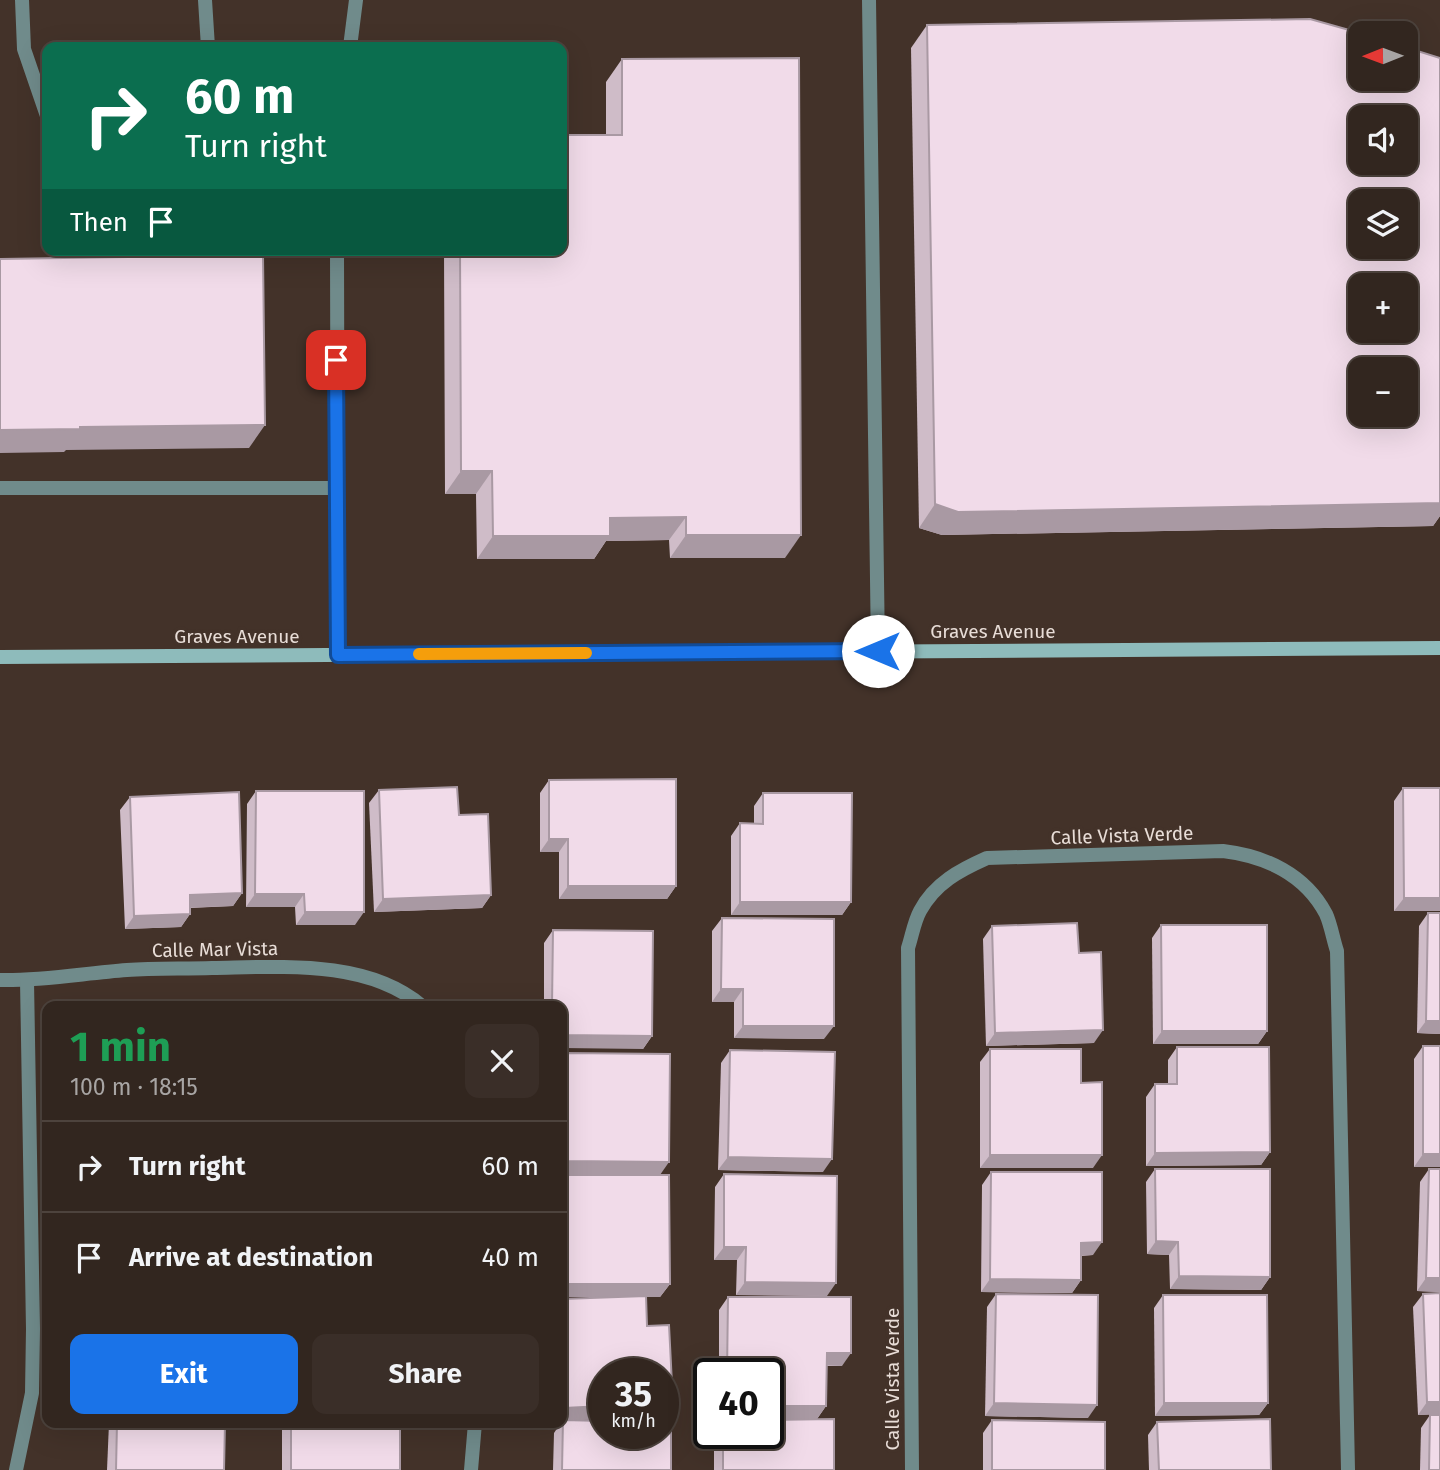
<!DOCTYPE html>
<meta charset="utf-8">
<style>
body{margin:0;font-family:"Fira Sans",sans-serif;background:#3a2e28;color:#f1f3f6;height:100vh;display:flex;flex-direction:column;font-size:26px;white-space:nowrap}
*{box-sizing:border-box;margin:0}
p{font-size:23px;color:#a8a5a4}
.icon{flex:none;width:38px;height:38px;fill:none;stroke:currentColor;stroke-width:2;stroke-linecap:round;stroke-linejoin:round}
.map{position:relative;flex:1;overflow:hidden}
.drawer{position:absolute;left:42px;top:1001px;width:525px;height:427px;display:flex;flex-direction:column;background:#32261f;border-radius:14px;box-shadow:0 7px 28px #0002,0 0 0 2px #4d433d}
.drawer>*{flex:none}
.top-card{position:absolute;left:42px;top:42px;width:525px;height:214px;border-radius:14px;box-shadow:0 7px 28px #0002,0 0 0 2px #4d433d;background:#0b6e4f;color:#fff;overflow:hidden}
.needle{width:46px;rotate:269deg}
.fabs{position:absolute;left:1348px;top:21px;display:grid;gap:14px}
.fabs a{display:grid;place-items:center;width:70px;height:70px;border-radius:14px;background:#32261f;box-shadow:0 7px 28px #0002,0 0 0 2px #4d433d;font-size:35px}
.speed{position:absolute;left:588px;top:1358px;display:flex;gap:14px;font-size:35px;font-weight:700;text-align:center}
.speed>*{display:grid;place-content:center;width:91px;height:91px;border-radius:50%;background:#32261f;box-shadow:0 7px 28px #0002,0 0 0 2px #4d433d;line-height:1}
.speed small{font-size:18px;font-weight:400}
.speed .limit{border:4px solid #111;border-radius:10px;background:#fff;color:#111}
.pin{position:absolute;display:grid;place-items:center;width:60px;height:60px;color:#fff;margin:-30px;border-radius:14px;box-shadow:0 4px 10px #0006}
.me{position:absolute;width:77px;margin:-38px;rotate:270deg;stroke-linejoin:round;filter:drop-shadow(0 0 5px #0008)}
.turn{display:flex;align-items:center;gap:24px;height:147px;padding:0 28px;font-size:32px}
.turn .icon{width:91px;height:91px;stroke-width:2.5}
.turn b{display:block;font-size:49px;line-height:60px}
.then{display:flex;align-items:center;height:66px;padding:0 28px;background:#0003;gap:14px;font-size:26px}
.round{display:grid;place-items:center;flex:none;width:74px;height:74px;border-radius:14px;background:#3a2e28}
.head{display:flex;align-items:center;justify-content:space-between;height:119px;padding:0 28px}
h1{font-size:42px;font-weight:700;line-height:52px;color:#1e9e55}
.cta{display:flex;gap:14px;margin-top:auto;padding:14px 28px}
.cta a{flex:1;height:80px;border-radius:14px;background:#1a73e8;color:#fff;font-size:28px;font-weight:700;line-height:80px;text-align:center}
.cta a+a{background:#3a2e28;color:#f1f3f6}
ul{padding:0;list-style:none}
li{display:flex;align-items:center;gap:21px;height:91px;padding:0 28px;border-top:2px solid #4d433d}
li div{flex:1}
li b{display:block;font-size:26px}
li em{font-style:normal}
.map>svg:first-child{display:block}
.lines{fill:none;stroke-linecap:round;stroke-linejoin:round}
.lane{stroke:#708b8b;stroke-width:14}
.street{stroke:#708b8b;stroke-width:14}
.secondary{stroke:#8ebbbb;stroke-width:14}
.wall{fill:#cfbcc8}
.shaded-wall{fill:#a999a3}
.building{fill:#f1dbe9;stroke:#a999a3;stroke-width:2;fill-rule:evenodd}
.route-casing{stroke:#114b97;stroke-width:18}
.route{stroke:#1a73e8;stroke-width:12}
.slow{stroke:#f59e0b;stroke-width:12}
.labels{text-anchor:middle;stroke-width:7;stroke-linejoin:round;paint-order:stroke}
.street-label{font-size:19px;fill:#e8ddd7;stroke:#433229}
</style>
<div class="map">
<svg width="1440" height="1470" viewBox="0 0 1440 1470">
<rect width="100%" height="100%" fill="#433229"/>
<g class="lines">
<g class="lane">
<path d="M 22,0 L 24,49 L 47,116"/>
<path d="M 205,0 L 208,47"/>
<path d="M 869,0 L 878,651"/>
<path d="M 350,47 L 356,0"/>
<path d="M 337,250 L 338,655"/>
<path d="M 0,488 L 337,488"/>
</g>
<g class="street">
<path d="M 0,980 C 43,981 85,973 127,970 C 155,968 184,969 212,968 C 280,967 367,959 422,1006"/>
<path d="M 16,1470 L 32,1393 L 33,1329 L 27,981"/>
<path d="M 471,1470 L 475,1423"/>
<path d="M 912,1470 L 908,948 C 912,936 914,922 920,911 C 935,883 960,870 987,858 L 1223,851 C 1265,856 1305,874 1326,914 C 1331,925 1333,939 1337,951 L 1348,1470"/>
</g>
<path class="secondary" d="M 0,657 L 1440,648"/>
</g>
<g class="wall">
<path d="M 927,25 L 1440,58 L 1440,516 L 1433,526 L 942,535 L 919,528 L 911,48 Z"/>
<path d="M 622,59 L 785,558 L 670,558 L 669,540 L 606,541 L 594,559 L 477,559 L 476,494 L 445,494 L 444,250 L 562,250 L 606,135 L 606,82 Z"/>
<path d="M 549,780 L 676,886 L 667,899 L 559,899 L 559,852 L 540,852 L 540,793 Z"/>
<path d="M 1403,788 L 1440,788 L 1440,911 L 1394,911 L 1394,801 Z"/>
<path d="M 379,790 L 459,815 L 491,895 L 482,908 L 374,912 L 369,803 Z"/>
<path d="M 256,791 L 355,925 L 296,925 L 295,907 L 246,907 L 247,804 Z"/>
<path d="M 763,793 L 851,902 L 842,915 L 731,915 L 731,836 L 740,823 L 754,823 L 754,806 Z"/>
<path d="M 130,797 L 242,893 L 233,906 L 190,908 L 190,914 L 181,927 L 125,929 L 120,810 Z"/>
<path d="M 1428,913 L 1440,1034 L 1417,1033 L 1419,926 Z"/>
<path d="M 722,918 L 824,1039 L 734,1038 L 734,1002 L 712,1002 L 712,931 Z"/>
<path d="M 1161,925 L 1267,1031 L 1258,1044 L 1153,1044 L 1152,938 Z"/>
<path d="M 992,926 L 1079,953 L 1094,1043 L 986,1046 L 983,939 Z"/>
<path d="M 553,930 L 652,1036 L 643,1049 L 562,1006 L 544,1006 L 544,943 Z"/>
<path d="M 1423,1046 L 1440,1046 L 1440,1167 L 1414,1167 L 1414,1059 Z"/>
<path d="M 1177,1047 L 1270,1152 L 1261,1165 L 1146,1166 L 1146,1097 L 1155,1084 L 1168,1084 L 1168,1060 Z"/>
<path d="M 990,1049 L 1093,1168 L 980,1168 L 980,1062 Z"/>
<path d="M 730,1050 L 823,1172 L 718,1170 L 721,1063 Z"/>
<path d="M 562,1053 L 660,1175 L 562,1174 Z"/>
<path d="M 1155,1169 L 1270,1277 L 1261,1290 L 1170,1289 L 1169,1255 L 1147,1254 L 1146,1182 Z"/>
<path d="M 1429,1169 L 1440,1169 L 1440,1292 L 1417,1291 L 1420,1182 Z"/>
<path d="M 991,1172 L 1093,1255 L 1081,1256 L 1081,1280 L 1072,1293 L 981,1292 L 982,1185 Z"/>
<path d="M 724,1174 L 827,1296 L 736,1295 L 737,1260 L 714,1260 L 715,1187 Z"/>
<path d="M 567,1175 L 669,1175 L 670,1284 L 660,1297 L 646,1297 L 647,1326 L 669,1325 L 673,1404 L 663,1417 L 663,1374 L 604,1374 L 604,1419 L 570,1420 L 604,1421 L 604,1433 L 663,1433 L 663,1421 L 671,1421 L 671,1470 L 553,1470 L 554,1433 L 562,1421 L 562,1299 L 619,1297 L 562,1297 L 562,1182 Z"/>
<path d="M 996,1294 L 1088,1418 L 985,1416 L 987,1307 Z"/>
<path d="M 1423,1294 L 1440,1414 L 1418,1415 L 1413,1307 Z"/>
<path d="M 1163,1295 L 1268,1403 L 1259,1415 L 1155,1416 L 1154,1308 Z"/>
<path d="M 728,1297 L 842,1366 L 827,1366 L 826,1406 L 817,1419 L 768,1419 L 768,1374 L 719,1374 L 719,1310 Z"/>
<path d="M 1430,1415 L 1440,1470 L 1420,1470 L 1421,1428 Z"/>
<path d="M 992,1420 L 1105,1470 L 983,1470 L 983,1433 Z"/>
<path d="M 1157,1422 L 1271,1470 L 1149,1470 L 1148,1435 Z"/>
<path d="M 109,1423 L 225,1423 L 224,1470 L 107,1470 Z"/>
<path d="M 284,1423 L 400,1423 L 400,1470 L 282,1470 L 282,1426 Z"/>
<path d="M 714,1433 L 768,1433 L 834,1470 L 714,1470 Z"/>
</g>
<g class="shaded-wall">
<path d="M 265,425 L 249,448 L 66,450 L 64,452 L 0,453 L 0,430 L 80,427 Z"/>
<path d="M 461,471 L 492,471 L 476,494 L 445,494 Z"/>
<path d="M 1440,503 L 1440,516 L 1433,526 L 942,535 L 919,528 L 935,504 Z"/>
<path d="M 686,517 L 669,540 L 606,541 L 594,559 L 477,559 L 493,536 L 610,518 Z"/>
<path d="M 686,535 L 801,535 L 785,558 L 670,558 Z"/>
<path d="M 549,839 L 568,839 L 559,852 L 540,852 Z"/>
<path d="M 568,886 L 676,886 L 667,899 L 559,899 Z"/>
<path d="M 242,893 L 233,906 L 181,908 L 190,895 Z"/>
<path d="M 255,894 L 304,894 L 295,907 L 246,907 Z"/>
<path d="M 491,895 L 482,908 L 374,912 L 383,899 Z"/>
<path d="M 1404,898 L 1440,898 L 1440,911 L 1394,911 Z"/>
<path d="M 740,902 L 851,902 L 842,915 L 731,915 Z"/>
<path d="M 305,912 L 364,912 L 355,925 L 296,925 Z"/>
<path d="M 190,914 L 181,927 L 125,929 L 134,916 Z"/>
<path d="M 721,989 L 743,989 L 734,1002 L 712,1002 Z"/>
<path d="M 1426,1021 L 1440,1021 L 1440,1034 L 1417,1033 Z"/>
<path d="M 743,1026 L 834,1026 L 824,1039 L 734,1038 Z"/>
<path d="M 1103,1030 L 1094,1043 L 986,1046 L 995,1033 Z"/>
<path d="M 1162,1031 L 1267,1031 L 1258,1044 L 1153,1044 Z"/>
<path d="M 562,1035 L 652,1036 L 643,1049 L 562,1048 Z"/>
<path d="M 1270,1152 L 1261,1165 L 1146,1166 L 1155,1153 Z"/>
<path d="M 1423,1154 L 1440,1154 L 1440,1167 L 1414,1167 Z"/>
<path d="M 990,1155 L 1102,1155 L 1093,1168 L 980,1168 Z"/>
<path d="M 728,1157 L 832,1159 L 823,1172 L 718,1170 Z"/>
<path d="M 566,1161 L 669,1162 L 660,1175 L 562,1174 L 562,1166 Z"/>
<path d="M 1156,1241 L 1178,1242 L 1169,1255 L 1147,1254 Z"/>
<path d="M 1102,1242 L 1093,1255 L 1072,1256 L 1081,1243 Z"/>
<path d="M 724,1247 L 746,1247 L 737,1260 L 714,1260 Z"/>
<path d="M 1179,1276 L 1270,1277 L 1261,1290 L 1170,1289 Z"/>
<path d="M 1426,1278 L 1440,1278 L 1440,1292 L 1417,1291 Z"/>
<path d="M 990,1279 L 1081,1280 L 1072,1293 L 981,1292 Z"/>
<path d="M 745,1282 L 836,1283 L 827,1296 L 736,1295 Z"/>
<path d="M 562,1284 L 670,1284 L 660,1297 L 562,1297 Z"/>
<path d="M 827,1353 L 851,1353 L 842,1366 L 818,1365 Z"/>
<path d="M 1427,1402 L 1440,1402 L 1440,1414 L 1418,1415 Z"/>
<path d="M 994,1403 L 1097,1405 L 1088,1418 L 985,1416 Z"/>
<path d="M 1164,1403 L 1268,1403 L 1259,1415 L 1155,1416 Z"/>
<path d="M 663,1404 L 673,1404 L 663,1417 Z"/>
<path d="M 604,1406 L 604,1419 L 562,1421 L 562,1412 L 564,1408 Z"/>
<path d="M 768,1406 L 826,1406 L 817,1419 L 768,1419 Z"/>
</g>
<g class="building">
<path d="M 1310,19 L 1360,33 L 1360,79 L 1405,79 L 1405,47 L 1440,58 L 1440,503 L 958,512 L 935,504 L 927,25 ZM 1360,117 L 1405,117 L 1405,163 L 1360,163 ZM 1360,201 L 1405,201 L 1405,247 L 1360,247 ZM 1360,285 L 1405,285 L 1405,331 L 1360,331 ZM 1360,369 L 1405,369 L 1405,415 L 1360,415 Z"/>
<path d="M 799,58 L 801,535 L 686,535 L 686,517 L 610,518 L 610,536 L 493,536 L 492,471 L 461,471 L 460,250 L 562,250 L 562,135 L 622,135 L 622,59 Z"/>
<path d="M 263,255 L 265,425 L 80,427 L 80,429 L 0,430 L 0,259 Z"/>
<path d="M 676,779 L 676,886 L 568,886 L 568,839 L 549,839 L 549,780 Z"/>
<path d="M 457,787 L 459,815 L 488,814 L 491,895 L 383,899 L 379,790 Z"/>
<path d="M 1403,788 L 1440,788 L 1440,898 L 1404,898 Z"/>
<path d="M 256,791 L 364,791 L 364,912 L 305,912 L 304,894 L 255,894 Z"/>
<path d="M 239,792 L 242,893 L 190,895 L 190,914 L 134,916 L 130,797 Z"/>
<path d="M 763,793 L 852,793 L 851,902 L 740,902 L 740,823 L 763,824 Z"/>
<path d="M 1428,913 L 1440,913 L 1440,1021 L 1426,1021 Z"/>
<path d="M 722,918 L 834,919 L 834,1026 L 743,1026 L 743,989 L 721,989 Z"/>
<path d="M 1077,923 L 1079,953 L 1101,952 L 1103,1030 L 995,1033 L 992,926 Z"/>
<path d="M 1161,925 L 1267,925 L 1267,1031 L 1162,1031 Z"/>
<path d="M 553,930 L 653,931 L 652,1036 L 562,1035 L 562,1006 L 552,1006 Z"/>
<rect x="1423" y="1046" width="17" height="108"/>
<path d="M 1177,1047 L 1269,1047 L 1270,1152 L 1155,1153 L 1155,1084 L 1177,1084 Z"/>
<path d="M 990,1049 L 1081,1049 L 1081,1083 L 1102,1082 L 1102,1155 L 990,1155 Z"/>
<path d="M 730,1050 L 835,1052 L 832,1159 L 728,1157 Z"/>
<path d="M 562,1053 L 670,1054 L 669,1162 L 566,1161 L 567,1112 L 562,1112 Z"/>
<path d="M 1155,1169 L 1270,1169 L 1270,1277 L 1179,1276 L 1178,1242 L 1156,1241 Z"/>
<path d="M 1429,1169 L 1440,1169 L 1440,1278 L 1426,1278 Z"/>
<path d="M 991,1172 L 1102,1172 L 1102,1242 L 1081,1243 L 1081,1280 L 990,1279 Z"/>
<path d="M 724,1174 L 837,1176 L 836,1283 L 745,1282 L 746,1247 L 724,1247 Z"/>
<path d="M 567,1175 L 669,1175 L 670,1284 L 562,1284 L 562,1226 L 567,1226 Z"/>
<path d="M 1440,1293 L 1440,1402 L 1427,1402 L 1423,1294 Z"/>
<path d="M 996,1294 L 1098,1295 L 1097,1405 L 994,1403 Z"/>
<path d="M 1163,1295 L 1267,1295 L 1268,1403 L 1164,1403 Z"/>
<path d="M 646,1296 L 647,1326 L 669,1325 L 673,1404 L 663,1404 L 663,1374 L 604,1374 L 604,1406 L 564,1408 L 562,1299 Z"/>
<path d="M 728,1297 L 851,1297 L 851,1353 L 827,1353 L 826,1406 L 768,1406 L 768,1374 L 727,1374 Z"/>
<path d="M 1430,1415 L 1440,1415 L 1440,1470 L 1429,1470 Z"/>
<path d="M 834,1419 L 834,1470 L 723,1470 L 723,1433 L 768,1433 L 768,1420 Z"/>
<path d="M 1270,1419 L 1271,1470 L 1159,1470 L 1157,1422 Z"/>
<path d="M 563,1420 L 604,1421 L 604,1433 L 663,1433 L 663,1421 L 671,1421 L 671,1470 L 562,1470 Z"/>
<path d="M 992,1420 L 1105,1422 L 1105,1470 L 992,1470 Z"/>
<path d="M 117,1423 L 225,1423 L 224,1470 L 116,1470 Z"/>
<rect x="291" y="1423" width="109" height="47"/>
</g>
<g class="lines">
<defs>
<path id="route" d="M 336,360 L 338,655 L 878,651"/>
</defs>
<use href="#route" class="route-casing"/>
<use href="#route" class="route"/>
<path class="slow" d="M 419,654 L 586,653"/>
</g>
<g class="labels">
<g class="street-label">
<text x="993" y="638">Graves Avenue</text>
<text x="237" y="643">Graves Avenue</text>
<text transform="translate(1122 835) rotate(-2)" y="7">Calle Vista Verde</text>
<text transform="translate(215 949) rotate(-1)" y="7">Calle Mar Vista</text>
<text transform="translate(892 1379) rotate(-90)" y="7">Calle Vista Verde</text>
</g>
</g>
</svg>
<div class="fabs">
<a><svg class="needle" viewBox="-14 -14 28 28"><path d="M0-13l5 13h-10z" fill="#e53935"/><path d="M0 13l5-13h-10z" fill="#a8a5a4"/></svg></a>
<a><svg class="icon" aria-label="sound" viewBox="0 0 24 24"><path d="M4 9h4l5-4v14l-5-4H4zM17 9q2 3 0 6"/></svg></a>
<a><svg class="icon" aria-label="layers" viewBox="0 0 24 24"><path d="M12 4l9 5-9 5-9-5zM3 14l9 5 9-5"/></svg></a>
<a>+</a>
<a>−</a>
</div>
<div class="speed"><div>35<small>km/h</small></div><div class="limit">40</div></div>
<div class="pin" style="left:336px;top:360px;background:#d93025"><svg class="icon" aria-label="arrive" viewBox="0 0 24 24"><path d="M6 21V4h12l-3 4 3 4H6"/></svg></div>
<svg class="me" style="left:878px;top:651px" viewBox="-20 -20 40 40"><circle r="19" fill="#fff"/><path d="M0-13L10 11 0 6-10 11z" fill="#1a73e8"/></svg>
<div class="top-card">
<div class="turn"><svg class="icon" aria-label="right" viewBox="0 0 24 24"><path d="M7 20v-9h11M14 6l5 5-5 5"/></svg><div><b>60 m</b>Turn right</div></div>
<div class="then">Then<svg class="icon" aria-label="arrive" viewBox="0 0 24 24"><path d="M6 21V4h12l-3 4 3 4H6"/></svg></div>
</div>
<section class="drawer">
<div class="head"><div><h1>1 min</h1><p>100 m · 18:15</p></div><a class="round"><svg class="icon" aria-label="close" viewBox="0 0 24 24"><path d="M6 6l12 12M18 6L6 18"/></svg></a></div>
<ul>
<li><svg class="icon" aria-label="right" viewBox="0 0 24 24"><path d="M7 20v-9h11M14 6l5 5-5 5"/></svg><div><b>Turn right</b></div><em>60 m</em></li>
<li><svg class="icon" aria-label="arrive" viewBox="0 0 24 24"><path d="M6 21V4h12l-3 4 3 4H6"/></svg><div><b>Arrive at destination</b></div><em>40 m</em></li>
</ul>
<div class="cta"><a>Exit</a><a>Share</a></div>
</section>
</div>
